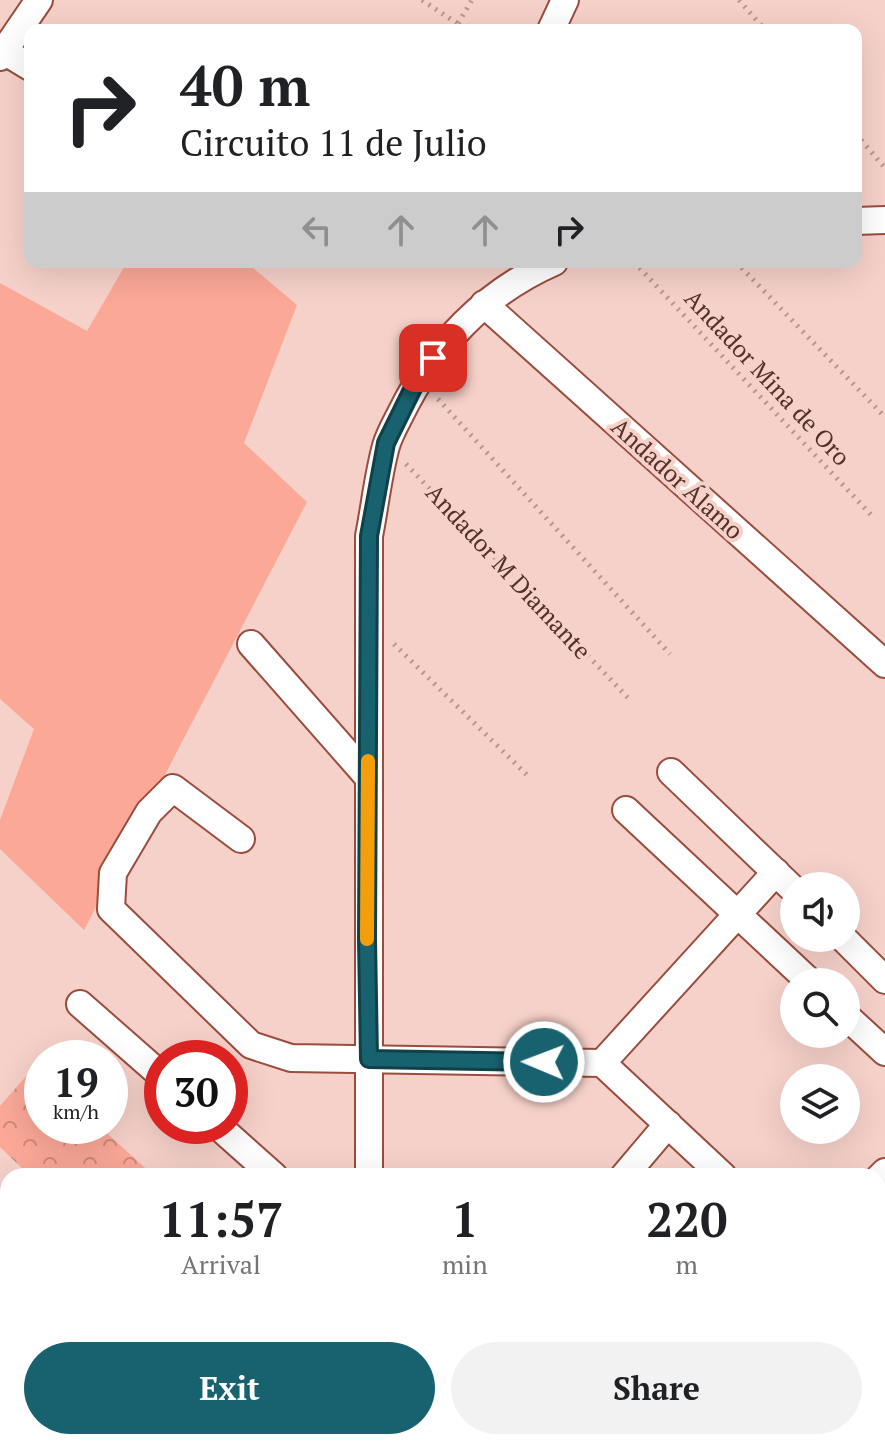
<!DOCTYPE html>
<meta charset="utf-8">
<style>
body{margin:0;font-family:"PT Serif",serif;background:#f2f2f2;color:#202124;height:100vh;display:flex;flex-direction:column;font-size:30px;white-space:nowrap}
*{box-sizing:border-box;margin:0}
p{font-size:26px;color:#757577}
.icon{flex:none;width:44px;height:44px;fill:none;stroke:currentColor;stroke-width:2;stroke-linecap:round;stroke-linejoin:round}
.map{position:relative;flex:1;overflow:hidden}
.side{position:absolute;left:0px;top:1168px;width:886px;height:282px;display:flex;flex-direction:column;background:#fff;border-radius:24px 24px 0 0;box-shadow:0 8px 32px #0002}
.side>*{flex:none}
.guide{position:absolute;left:24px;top:24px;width:838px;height:244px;border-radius:16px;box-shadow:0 8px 32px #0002;background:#fff;color:#202124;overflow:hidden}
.buttons{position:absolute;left:780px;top:872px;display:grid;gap:16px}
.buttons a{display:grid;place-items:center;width:80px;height:80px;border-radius:50%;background:#fff;box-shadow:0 8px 32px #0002;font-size:40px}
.speed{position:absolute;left:24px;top:1040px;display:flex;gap:16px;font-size:40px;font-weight:700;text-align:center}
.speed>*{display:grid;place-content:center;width:104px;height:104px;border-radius:50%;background:#fff;box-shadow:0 8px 32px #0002;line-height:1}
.speed small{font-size:20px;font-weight:400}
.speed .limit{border:12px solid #d22;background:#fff;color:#111}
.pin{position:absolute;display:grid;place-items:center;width:68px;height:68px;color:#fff;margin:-34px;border-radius:16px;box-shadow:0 4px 12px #0006}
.me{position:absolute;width:88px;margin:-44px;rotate:271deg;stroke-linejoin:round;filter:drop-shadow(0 0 6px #0008)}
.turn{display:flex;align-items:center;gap:28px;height:168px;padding:0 24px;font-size:36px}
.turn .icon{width:104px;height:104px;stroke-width:2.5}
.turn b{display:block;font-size:56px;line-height:68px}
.lanes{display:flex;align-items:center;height:76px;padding:0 24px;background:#0003;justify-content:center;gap:40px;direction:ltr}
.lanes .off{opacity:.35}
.eta{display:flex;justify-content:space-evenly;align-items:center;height:136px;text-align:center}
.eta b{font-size:48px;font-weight:800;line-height:56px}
.button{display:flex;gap:16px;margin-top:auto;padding:16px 24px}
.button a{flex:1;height:92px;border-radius:48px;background:#18626f;color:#fff;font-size:32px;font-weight:800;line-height:92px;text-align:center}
.button a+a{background:#f2f2f2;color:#202124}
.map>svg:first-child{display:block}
.built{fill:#fcc1b5}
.green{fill:#fba897}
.forest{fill:url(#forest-firs)}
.park{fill:url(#park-crowns)}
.building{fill:url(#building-cross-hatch);filter:url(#shadow)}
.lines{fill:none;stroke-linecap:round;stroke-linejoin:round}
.minor-casing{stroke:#9a4c3d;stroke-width:30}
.path{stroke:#b9958d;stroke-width:5;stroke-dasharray:2 6;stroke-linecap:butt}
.minor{stroke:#fff;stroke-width:26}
.route-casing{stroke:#104048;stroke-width:20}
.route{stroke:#18626f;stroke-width:14}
.slow{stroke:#f59e0b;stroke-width:14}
.labels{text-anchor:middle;stroke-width:8;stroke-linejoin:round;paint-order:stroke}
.street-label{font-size:24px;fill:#543029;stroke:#f6d1c9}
</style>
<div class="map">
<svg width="885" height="1449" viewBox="0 0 885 1449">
<defs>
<pattern id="forest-firs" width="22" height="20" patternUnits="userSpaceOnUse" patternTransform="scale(2)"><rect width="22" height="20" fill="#fba897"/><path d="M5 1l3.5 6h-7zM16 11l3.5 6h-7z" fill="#ce897b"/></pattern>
<pattern id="park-crowns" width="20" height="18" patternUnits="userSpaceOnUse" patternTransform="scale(2)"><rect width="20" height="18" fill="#fba897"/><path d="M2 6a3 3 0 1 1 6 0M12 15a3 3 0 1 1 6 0" fill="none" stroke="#ce897b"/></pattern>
<pattern id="building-cross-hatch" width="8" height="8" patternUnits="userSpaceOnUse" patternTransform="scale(2)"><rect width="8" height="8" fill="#782c3a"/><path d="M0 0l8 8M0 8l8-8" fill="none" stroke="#894a55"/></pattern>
<filter id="shadow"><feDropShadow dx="5" dy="9" stdDeviation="4" flood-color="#0004"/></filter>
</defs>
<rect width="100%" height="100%" fill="#f6d1c9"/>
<path class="built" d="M 885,1207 L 885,1449 L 685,1449 L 689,1442 L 878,1442 L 878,1214 Z"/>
<g class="green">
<path d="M 127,262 L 246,262 L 297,305 L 244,443 L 307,502 L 84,930 L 0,849 L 0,820 L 34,729 L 0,699 L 0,283 L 87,331 Z"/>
<path d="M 878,1275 L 885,1281 L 885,1366 L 878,1360 Z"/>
</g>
<path class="forest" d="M 694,1442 L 848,1442 L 857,1449 L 689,1449 Z"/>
<g class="park">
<path d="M 35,1066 L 42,1073 L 42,1126 L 99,1126 L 154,1176 L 30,1176 L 0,1147 L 0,1106 Z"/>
<path d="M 8,1366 L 8,1442 L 81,1442 L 85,1449 L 0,1449 L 0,1367 Z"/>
</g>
<path class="building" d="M 732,1442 L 815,1442 L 824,1449 L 741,1449 Z"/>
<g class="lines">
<defs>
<g id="minor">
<path d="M 551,30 L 565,0"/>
<path d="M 4,51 L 30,67"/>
<path d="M 0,57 L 39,0"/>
<path d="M 856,221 L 885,220"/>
<path d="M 484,304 L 885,664"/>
<path d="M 251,644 L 368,777"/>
<path d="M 671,772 L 794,890"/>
<path d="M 626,810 L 810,982"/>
<path d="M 241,839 L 173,788 L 149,812 L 113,873 L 111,909 L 251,1045 L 291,1058 L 602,1063 L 723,1176"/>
<path d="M 843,938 L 885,980"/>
<path d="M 80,1004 L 162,1076"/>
<path d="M 846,1016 L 885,1052"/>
<path d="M 602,1063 L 776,872"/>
<path d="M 218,1126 L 274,1176"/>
<path d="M 369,1176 L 369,536 C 375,506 378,475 386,446 C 389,435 396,423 401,413 C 434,346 485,292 554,262"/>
<path d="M 624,1176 L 668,1124"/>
<path d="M 878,1179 L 885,1172"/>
<path d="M 0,1311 L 8,1312"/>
<path d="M 93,1442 L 97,1449"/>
<path d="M 135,1442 L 139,1449"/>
<path d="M 254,1442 L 262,1449"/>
<path d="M 372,1442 L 381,1449"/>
<path d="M 578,1442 L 586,1449"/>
<path d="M 342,1449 L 345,1442"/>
<path d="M 653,1449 L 657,1442"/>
</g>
</defs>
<use href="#minor" class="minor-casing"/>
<g class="path">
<path d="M 422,0 L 458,24"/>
<path d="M 739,0 L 765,30"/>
<path d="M 454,30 L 472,0"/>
<path d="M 856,134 L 885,168"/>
<path d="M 634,262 L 874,518"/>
<path d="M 736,262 L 885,417"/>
<path d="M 438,399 L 670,654"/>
<path d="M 406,464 L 630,700"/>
<path d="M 394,644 L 529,777"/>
</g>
<use href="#minor" class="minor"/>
</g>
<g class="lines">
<defs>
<path id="route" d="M 433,358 L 418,378 L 386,443 L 369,536 L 367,939 L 369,1059 L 544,1062"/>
</defs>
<use href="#route" class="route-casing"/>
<use href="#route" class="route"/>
<path class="slow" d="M 367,939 L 368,761"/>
</g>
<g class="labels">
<g class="street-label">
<text transform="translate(767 378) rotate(47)" y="8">Andador Mina de Oro</text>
<text transform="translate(677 479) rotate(42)" y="8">Andador Álamo</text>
<text transform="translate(508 572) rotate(47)" y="8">Andador M Diamante</text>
</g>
</g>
</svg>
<div class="buttons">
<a><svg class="icon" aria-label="sound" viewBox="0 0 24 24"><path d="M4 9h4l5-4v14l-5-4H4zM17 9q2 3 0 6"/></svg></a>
<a><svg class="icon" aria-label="search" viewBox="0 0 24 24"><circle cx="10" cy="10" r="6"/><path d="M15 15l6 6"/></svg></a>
<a><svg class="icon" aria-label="layers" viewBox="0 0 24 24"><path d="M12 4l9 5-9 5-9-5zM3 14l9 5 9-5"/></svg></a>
</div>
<div class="speed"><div>19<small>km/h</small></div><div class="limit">30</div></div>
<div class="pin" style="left:433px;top:358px;background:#d93025"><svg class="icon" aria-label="arrive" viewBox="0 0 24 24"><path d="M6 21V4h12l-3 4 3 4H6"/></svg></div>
<svg class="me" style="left:544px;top:1062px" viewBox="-20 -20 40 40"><circle r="17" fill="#18626f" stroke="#fff" stroke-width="3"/><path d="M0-11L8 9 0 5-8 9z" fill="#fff"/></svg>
<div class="guide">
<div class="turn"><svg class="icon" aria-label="right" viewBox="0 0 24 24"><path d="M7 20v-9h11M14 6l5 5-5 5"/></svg><div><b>40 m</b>Circuito 11 de Julio</div></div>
<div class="lanes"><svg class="icon off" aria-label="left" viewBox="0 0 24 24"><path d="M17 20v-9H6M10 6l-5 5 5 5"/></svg><svg class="icon off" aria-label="ahead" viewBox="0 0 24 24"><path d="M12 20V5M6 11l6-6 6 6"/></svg><svg class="icon off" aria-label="ahead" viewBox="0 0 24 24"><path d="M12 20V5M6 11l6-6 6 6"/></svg><svg class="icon" aria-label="right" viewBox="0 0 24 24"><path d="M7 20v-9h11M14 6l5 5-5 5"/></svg></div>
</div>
<section class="side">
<div class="eta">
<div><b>11:57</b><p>Arrival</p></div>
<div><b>1</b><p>min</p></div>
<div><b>220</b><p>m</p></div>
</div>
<div class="button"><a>Exit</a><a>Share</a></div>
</section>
</div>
